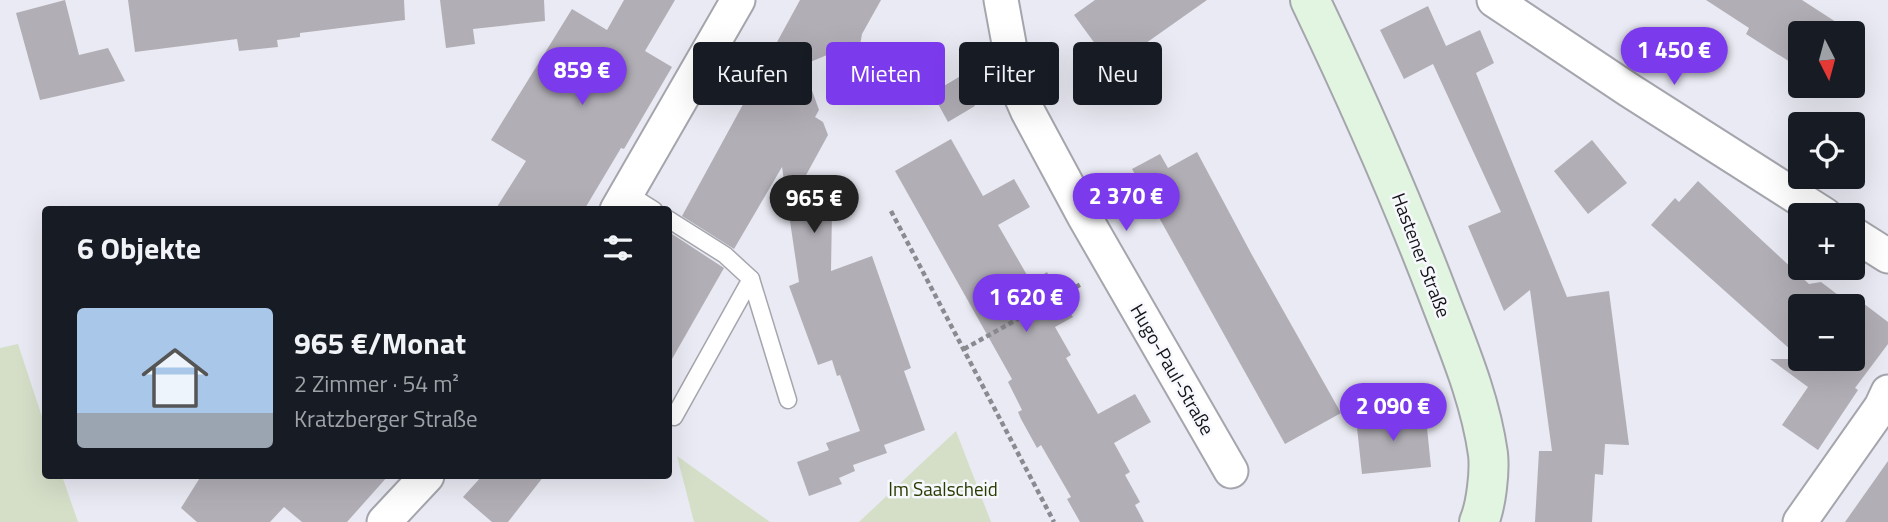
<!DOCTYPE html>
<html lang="de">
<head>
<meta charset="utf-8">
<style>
	body { margin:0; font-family:"Titillium Web",sans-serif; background:#20242c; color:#f1f3f6; height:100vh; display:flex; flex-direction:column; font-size:26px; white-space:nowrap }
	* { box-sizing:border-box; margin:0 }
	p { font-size:23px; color:#9ea1a6 }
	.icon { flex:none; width:38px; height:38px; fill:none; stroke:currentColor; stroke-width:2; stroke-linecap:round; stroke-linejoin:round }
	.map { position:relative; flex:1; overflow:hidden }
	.side { position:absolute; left:42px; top:206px; width:630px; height:273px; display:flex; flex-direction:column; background:#171b24; border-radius:7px; box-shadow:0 7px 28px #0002 }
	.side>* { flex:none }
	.hud { position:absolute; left:693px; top:42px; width:665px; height:63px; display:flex; gap:14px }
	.needle { width:46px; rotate:174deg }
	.tools { position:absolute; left:1788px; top:21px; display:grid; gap:14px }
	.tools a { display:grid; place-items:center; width:77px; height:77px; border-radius:7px; background:#171b24; box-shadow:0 7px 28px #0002; font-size:35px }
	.price { position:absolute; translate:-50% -60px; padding:0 16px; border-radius:24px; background:#7c3aed; color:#fff; font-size:23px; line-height:46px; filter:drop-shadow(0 2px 4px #0008) }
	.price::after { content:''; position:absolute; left:50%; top:42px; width:21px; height:16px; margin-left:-10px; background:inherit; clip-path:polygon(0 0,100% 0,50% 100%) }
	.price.active { background:#222; color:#fff }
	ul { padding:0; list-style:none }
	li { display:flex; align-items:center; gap:21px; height:175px; padding:0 35px }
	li+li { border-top:2px solid #363941 }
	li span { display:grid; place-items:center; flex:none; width:196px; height:140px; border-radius:7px; color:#555 }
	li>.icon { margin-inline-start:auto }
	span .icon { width:84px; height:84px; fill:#fffc; stroke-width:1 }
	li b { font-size:30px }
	h2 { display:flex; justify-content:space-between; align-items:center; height:84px; padding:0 35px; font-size:30px }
	.pill { padding:0 24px; border-radius:7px; background:#171b24; box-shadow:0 7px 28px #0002; font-size:24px; line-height:63px }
	.pill.active { background:#7c3aed; color:#fff }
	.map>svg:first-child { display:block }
	.green { fill:#d5dfc8 }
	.building { fill:#b2aeb6; fill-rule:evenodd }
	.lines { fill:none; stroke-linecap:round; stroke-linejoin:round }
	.lane-casing { stroke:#a5a5ad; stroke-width:19 }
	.street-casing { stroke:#a5a5ad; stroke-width:37 }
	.secondary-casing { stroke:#a5a5ad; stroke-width:42 }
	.path { stroke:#8a8a91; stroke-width:4.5; stroke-dasharray:5 3.5; stroke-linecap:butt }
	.lane { stroke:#fff; stroke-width:16 }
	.street { stroke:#fff; stroke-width:33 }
	.secondary { stroke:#e1f5e1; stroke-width:38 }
	.labels { text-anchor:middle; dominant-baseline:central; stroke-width:5; stroke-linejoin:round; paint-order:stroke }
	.street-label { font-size:19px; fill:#141417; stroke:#f7f8fe }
	.park-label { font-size:19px; fill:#2a3b00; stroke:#f7f8fe }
</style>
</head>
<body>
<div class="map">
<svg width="1888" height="522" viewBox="0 0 1888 522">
	<rect width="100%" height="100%" fill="#e9eaf3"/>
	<g class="green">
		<path d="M18 344 45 426 46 476H62L78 522H0V348Z"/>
		<path d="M956 431 991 522H859Z"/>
		<path d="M677 456 770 522H694Z"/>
	</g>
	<g class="building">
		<path d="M65 0 79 55 108 48 125 81 40 100 16 13Z"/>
		<path d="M128 0H404L405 20 300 33V37L277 40 278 47 239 51 237 39 135 52Z"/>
		<path d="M440 0H544L545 21 473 29 475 44 446 48Z"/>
		<path d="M624 0H675L645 51 672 67 624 149 621 148 584 210H495L526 161 491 140 572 9 607 30Z"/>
		<path d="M800 0H881L862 34 858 57 851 53 838 76 827 55 803 65 819 110 815 117 823 122 828 135 794 197 822 202V210L832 211 831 271 872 256 911 368 904 371 925 430 884 445 887 453 853 465 855 471 839 478 842 484 809 496 797 462 829 450 826 443 860 431 840 375 837 376 832 360 818 365 789 286 799 282 782 167 734 249 682 216Z"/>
		<path d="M1095 0H1207L1112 67 1074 15Z"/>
		<path d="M1706 0H1802L1853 33H1801V69L1746 34 1749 28Z"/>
		<path d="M1428 6 1446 46 1480 30 1494 63 1476 73 1567 297 1609 291 1629 445 1605 444 1603 475 1595 474 1592 522H1535L1539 451H1552L1530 290 1504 311 1468 226 1501 212 1433 64 1404 79 1380 30Z"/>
		<path d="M959 77 975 106 948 122 932 93Z"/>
		<path d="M951 139 983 196 1014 179 1030 207 998 225 1031 282 1047 272 1073 317 1055 327 1071 355 1066 358 1098 414 1135 394 1151 422 1114 443 1130 472 1125 475 1140 502 1135 505 1144 522H1080L1067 499 1071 497 1041 445 1037 448 1021 419 1018 412 1022 410 1008 382 1012 379 895 171Z"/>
		<path d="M1592 140 1627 183 1588 214 1554 171Z"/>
		<path d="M1197 152 1252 255 1341 413 1285 444 1132 169 1160 154 1168 168Z"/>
		<path d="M1698 181 1809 284 1821 282 1850 304 1855 297 1888 322V344L1855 388 1858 390 1818 450 1782 425 1808 387 1770 359H1798L1790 352 1791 350 1651 225 1675 198 1679 202ZM1801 306H1853V359H1801Z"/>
		<path d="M672 234 724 268 668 366V240Z"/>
		<path d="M1423 411 1424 418H1426L1431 467 1362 474 1356 418Z"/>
		<path d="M1888 461V522H1845Z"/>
		<path d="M201 476H388L347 522H302L284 507 270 522H197L181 508Z"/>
		<path d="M482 476H544L508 522H492L463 497Z"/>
	</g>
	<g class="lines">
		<defs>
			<g id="lane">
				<path d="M627 193 654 210"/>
				<path d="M668 219 725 255 751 279 788 400"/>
				<path d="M674 417 751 279"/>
			</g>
			<g id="street">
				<path d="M1001 0 1017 87 1028 112 1084 216 1231 471"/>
				<path d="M1494 0 1629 90 1825 215"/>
				<path d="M617 210 738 0"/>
				<path d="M1853 234 1888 256"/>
				<path d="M384 522 427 476"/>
				<path d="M1800 522 1881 407 1888 392"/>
			</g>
			<path id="secondary" d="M1310 0C1356 96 1399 193 1437 292 1457 345 1480 397 1488 454 1490 472 1486 506 1479 522"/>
		</defs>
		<use href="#lane" class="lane-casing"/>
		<use href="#street" class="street-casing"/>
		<use href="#secondary" class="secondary-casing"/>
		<g class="path">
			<path d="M891 211 1054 522"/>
			<path d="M964 349 1083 283"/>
		</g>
		<use href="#lane" class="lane"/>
		<use href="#street" class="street"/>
		<use href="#secondary" class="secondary"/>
	</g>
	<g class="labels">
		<g class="street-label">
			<text transform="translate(1422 255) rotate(69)">Hastener Straße</text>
			<text transform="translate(1173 369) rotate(60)">Hugo-Paul-Straße</text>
		</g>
		<g class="park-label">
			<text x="943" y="488">Im Saalscheid</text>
		</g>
	</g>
</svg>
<div class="tools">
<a><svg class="needle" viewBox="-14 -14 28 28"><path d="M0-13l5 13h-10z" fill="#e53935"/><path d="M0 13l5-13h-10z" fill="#9ea1a6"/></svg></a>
<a><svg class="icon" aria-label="locate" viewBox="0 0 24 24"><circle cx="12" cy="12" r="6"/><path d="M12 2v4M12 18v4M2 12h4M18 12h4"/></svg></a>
<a>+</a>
<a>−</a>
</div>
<b class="price" style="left:1674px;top:87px">1 450 €</b>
<b class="price" style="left:582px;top:107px">859 €</b>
<b class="price" style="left:1126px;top:233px">2 370 €</b>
<b class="price active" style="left:814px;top:235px">965 €</b>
<b class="price" style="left:1026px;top:334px">1 620 €</b>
<b class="price" style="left:1393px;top:443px">2 090 €</b>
<div class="hud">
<a class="pill">Kaufen</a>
<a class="pill active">Mieten</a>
<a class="pill">Filter</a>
<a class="pill">Neu</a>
</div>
<section class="side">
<h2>6 Objekte<svg class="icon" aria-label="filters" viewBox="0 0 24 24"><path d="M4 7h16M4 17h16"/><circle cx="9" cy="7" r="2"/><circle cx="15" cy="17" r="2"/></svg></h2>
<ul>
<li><span style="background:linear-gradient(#a9c7e8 75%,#9aa5b1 0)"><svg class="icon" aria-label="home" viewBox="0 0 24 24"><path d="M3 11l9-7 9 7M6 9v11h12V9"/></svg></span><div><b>965 €/Monat</b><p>2 Zimmer · 54 m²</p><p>Kratzberger Straße</p></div></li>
</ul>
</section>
</div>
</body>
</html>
